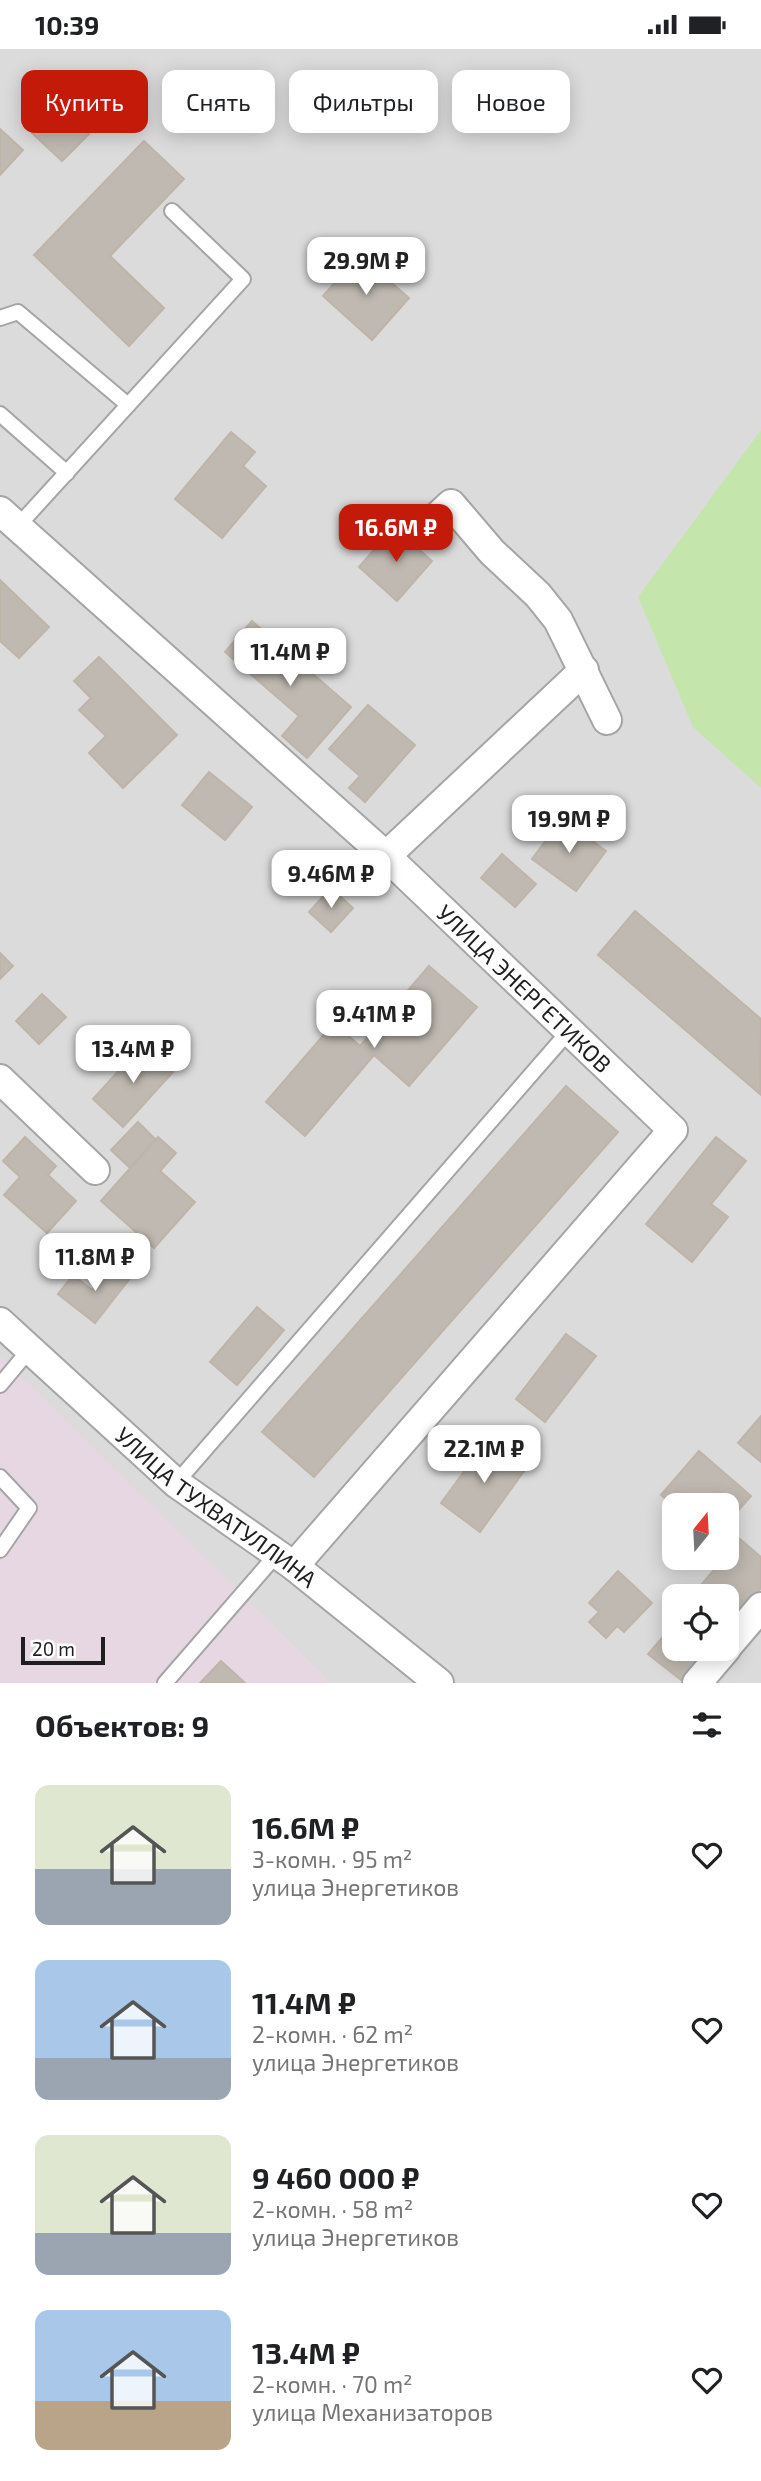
<!DOCTYPE html>
<html lang="ru">
<head>
<meta charset="utf-8">
<style>
	body { margin:0; font-family:"Exo 2",sans-serif; background:#f2f2f2; color:#202124; height:100vh; display:flex; flex-direction:column; font-size:26px; white-space:nowrap }
	* { box-sizing:border-box; margin:0 }
	p { font-size:23px; color:#757577 }
	.icon { flex:none; width:38px; height:38px; fill:none; stroke:currentColor; stroke-width:2; stroke-linecap:round; stroke-linejoin:round }
	.map { position:relative; height:1634px; overflow:hidden }
	.side { display:flex; flex-direction:column; background:#fff; flex:1 }
	.side>* { flex:none }
	.banner { position:absolute; left:21px; top:21px; width:719px; height:63px; display:flex; gap:14px }
	.needle { width:46px; rotate:18deg }
	.buttons { position:absolute; left:662px; top:1444px; display:grid; gap:14px }
	.buttons a { display:grid; place-items:center; width:77px; height:77px; border-radius:14px; background:#fff; box-shadow:0 4px 18px #0003; font-size:35px }
	.scale { position:absolute; left:21px; bottom:18px; width:84px; box-sizing:border-box; padding-left:7px; border:4px solid #1e1e1e; border-top:0; font-size:19px; line-height:24px; white-space:nowrap; color:#1e1e1e; -webkit-text-stroke:5px #fff; paint-order:stroke }
	.price { position:absolute; translate:-50% -60px; padding:0 16px; border-radius:14px; background:#fff; color:#222; font-size:23px; line-height:46px; filter:drop-shadow(0 2px 4px #0008) }
	.price::after { content:''; position:absolute; left:50%; top:42px; width:21px; height:16px; margin-left:-10px; background:inherit; clip-path:polygon(0 0,100% 0,50% 100%) }
	.price.active { background:#c31a0a; color:#fff }
	ul { padding:0; list-style:none }
	li { display:flex; align-items:center; gap:21px; height:175px; padding:0 35px }
	li span { display:grid; place-items:center; flex:none; width:196px; height:140px; border-radius:14px; color:#555 }
	li>.icon { margin-inline-start:auto }
	span .icon { width:84px; height:84px; fill:#fffc; stroke-width:1 }
	li b { font-size:30px }
	h2 { display:flex; justify-content:space-between; align-items:center; height:84px; padding:0 35px; font-size:30px }
	.pill { padding:0 24px; border-radius:14px; background:#fff; box-shadow:0 4px 18px #0003; font-size:24px; line-height:63px }
	.pill.active { background:#c31a0a; color:#fff }
	.status { display:flex; justify-content:space-between; align-items:center; height:49px; padding:0 35px; background:#fff; direction:ltr }
	.status svg { height:19px; fill:currentColor }
	.map>svg:first-child { display:block }
	.residential { fill:#dcdbdb; fill-rule:evenodd }
	.industrial { fill:#e7d7e3 }
	.grass { fill:#c4e6ad }
	.building { fill:#bfb9b1; stroke:#c0b4a8; stroke-width:2 }
	.lines { fill:none; stroke-linecap:round; stroke-linejoin:round }
	.lane-casing { stroke:#a5a5a5; stroke-width:18 }
	.street-casing { stroke:#a5a5a5; stroke-width:32 }
	.lane { stroke:#fff; stroke-width:14 }
	.street { stroke:#fff; stroke-width:28 }
	.labels { text-anchor:middle; dominant-baseline:central; stroke-width:6; stroke-linejoin:round; paint-order:stroke }
	.street-label { font-size:23px; fill:#1e1e1e; stroke:#fff }
</style>
</head>
<body>
<div class="status"><b>10:39</b><svg viewBox="0 0 49 12"><path d="M0 12V9h3v3zM5 12V6h3v6zM10 12V3h3v9zM15 12V0h3v12zM26 1h20v11H26zM47 4h2v5h-2z"/></svg></div>
<div class="map">
<svg width="761" height="1634" viewBox="0 0 761 1634">
	<rect width="100%" height="100%" fill="#efece5"/>
	<path class="residential" d="M0 0H761V1634H0ZM674 1456H726V1508H674ZM674 1547H726V1600H674Z"/>
	<path class="industrial" d="M0 1306 331 1634H0Z"/>
	<path class="grass" d="M761 381V739L693 678 638 548Z"/>
	<g class="building">
		<path d="M59 56 89 85 62 112 32 84Z"/>
		<path d="M0 80 23 101 0 126Z"/>
		<path d="M144 92 184 130 110 207 164 259 129 297 34 206Z"/>
		<path d="M360 206 409 249 372 291 323 247Z"/>
		<path d="M231 383 255 403 243 417 266 437 222 489 175 450Z"/>
		<path d="M394 478 432 512 397 552 359 518Z"/>
		<path d="M0 531 49 578 19 609 0 592Z"/>
		<path d="M252 572 351 658 307 709 282 687 299 667 225 603Z"/>
		<path d="M99 608 177 686 123 739 89 704 106 687 79 661 91 649 74 632Z"/>
		<path d="M368 656 415 696 365 753 349 739 360 727 329 700Z"/>
		<path d="M209 723 252 758 225 791 182 756Z"/>
		<path d="M562 770 606 802 576 842 532 810Z"/>
		<path d="M502 805 536 835 515 858 481 829Z"/>
		<path d="M331 839 353 859 331 883 309 863Z"/>
		<path d="M635 862 761 970 760 1045 598 906Z"/>
		<path d="M0 904 13 917 0 930Z"/>
		<path d="M429 917 477 958 409 1037 374 1006 305 1087 266 1053 334 974 360 997Z"/>
		<path d="M42 945 66 968 39 995 16 972Z"/>
		<path d="M143 995 173 1023 123 1078 93 1050Z"/>
		<path d="M566 1037 618 1083 314 1428 262 1383Z"/>
		<path d="M138 1073 157 1092 130 1119 111 1101Z"/>
		<path d="M25 1088 56 1117 48 1126 76 1152 47 1184 4 1146 20 1128 3 1112Z"/>
		<path d="M158 1088 176 1104 160 1122 195 1153 154 1199 101 1152Z"/>
		<path d="M716 1088 746 1112 711 1155 728 1168 692 1213 646 1175Z"/>
		<path d="M114 1214 131 1228 95 1274 58 1245 73 1226 92 1241Z"/>
		<path d="M257 1258 284 1281 237 1336 210 1313Z"/>
		<path d="M566 1285 596 1307 545 1373 516 1350Z"/>
		<path d="M761 1367V1413L738 1394Z"/>
		<path d="M488 1390 527 1418 480 1483 441 1454Z"/>
		<path d="M699 1402 751 1447 726 1475V1456L674 1457 661 1446Z"/>
		<path d="M740 1490 761 1508V1539L738 1566 726 1555V1547H716L702 1535Z"/>
		<path d="M618 1522 652 1554 624 1583 617 1577 606 1589 589 1573 599 1563 589 1554Z"/>
		<path d="M674 1575V1600H714L685 1634 648 1605Z"/>
		<path d="M221 1612 245 1634H200Z"/>
	</g>
	<g class="lines">
		<defs>
			<g id="lane">
				<path d="M0 269 18 263 128 356"/>
				<path d="M0 365 67 424"/>
				<path d="M17 478 243 230 172 162"/>
				<path d="M0 1336 30 1300"/>
				<path d="M0 1428 29 1459 0 1501"/>
				<path d="M176 1434 569 982"/>
				<path d="M165 1634 277 1505"/>
			</g>
			<g id="street">
				<path id="s1" d="M0 462 386 807 673 1081 294 1517"/>
				<path d="M421 483 451 455 492 503 538 546 558 571 607 671"/>
				<path d="M386 807 584 621"/>
				<path d="M0 1030 95 1121"/>
				<path id="s2" d="M0 1273 176 1434 294 1517 439 1634"/>
				<path d="M726 1599 761 1558"/>
				<path d="M697 1634 726 1600"/>
			</g>
		</defs>
		<use href="#lane" class="lane-casing"/>
		<use href="#street" class="street-casing"/>
		<use href="#lane" class="lane"/>
		<use href="#street" class="street"/>
	</g>
	<g class="labels">
		<g class="street-label">
			<text stroke="none"><textPath href="#s1" startOffset="709">УЛИЦА ЭНЕРГЕТИКОВ</textPath></text>
			<text stroke="none"><textPath href="#s2" startOffset="285">УЛИЦА ТУХВАТУЛЛИНА</textPath></text>
		</g>
	</g>
</svg>
<div class="buttons">
<a><svg class="needle" viewBox="-14 -14 28 28"><path d="M0-13l5 13h-10z" fill="#e53935"/><path d="M0 13l5-13h-10z" fill="#757577"/></svg></a>
<a><svg class="icon" aria-label="locate" viewBox="0 0 24 24"><circle cx="12" cy="12" r="6"/><path d="M12 2v4M12 18v4M2 12h4M18 12h4"/></svg></a>
</div>
<div class="scale">20 m</div>
<b class="price" style="left:366px;top:248px">29.9M ₽</b>
<b class="price active" style="left:396px;top:515px">16.6M ₽</b>
<b class="price" style="left:290px;top:639px">11.4M ₽</b>
<b class="price" style="left:569px;top:806px">19.9M ₽</b>
<b class="price" style="left:331px;top:861px">9.46M ₽</b>
<b class="price" style="left:374px;top:1001px">9.41M ₽</b>
<b class="price" style="left:133px;top:1036px">13.4M ₽</b>
<b class="price" style="left:95px;top:1244px">11.8M ₽</b>
<b class="price" style="left:484px;top:1436px">22.1M ₽</b>
<div class="banner">
<a class="pill active">Купить</a>
<a class="pill">Снять</a>
<a class="pill">Фильтры</a>
<a class="pill">Новое</a>
</div>
</div>
<section class="side">
<h2>Объектов: 9<svg class="icon" aria-label="filters" viewBox="0 0 24 24"><path d="M4 7h16M4 17h16"/><circle cx="9" cy="7" r="2"/><circle cx="15" cy="17" r="2"/></svg></h2>
<ul>
<li><span style="background:linear-gradient(#dfe7d0 60%,#9aa5b1 0)"><svg class="icon" aria-label="home" viewBox="0 0 24 24"><path d="M3 11l9-7 9 7M6 9v11h12V9"/></svg></span><div><b>16.6M ₽</b><p>3-комн. · 95 m²</p><p>улица Энергетиков</p></div><svg class="icon" aria-label="heart" viewBox="0 0 24 24"><path d="M12 20l-8-8c-3-5 5-10 8-4 3-6 11-1 8 4z"/></svg></li>
<li><span style="background:linear-gradient(#a9c7e8 70%,#9aa5b1 0)"><svg class="icon" aria-label="home" viewBox="0 0 24 24"><path d="M3 11l9-7 9 7M6 9v11h12V9"/></svg></span><div><b>11.4M ₽</b><p>2-комн. · 62 m²</p><p>улица Энергетиков</p></div><svg class="icon" aria-label="heart" viewBox="0 0 24 24"><path d="M12 20l-8-8c-3-5 5-10 8-4 3-6 11-1 8 4z"/></svg></li>
<li><span style="background:linear-gradient(#dfe7d0 70%,#9aa5b1 0)"><svg class="icon" aria-label="home" viewBox="0 0 24 24"><path d="M3 11l9-7 9 7M6 9v11h12V9"/></svg></span><div><b>9 460 000 ₽</b><p>2-комн. · 58 m²</p><p>улица Энергетиков</p></div><svg class="icon" aria-label="heart" viewBox="0 0 24 24"><path d="M12 20l-8-8c-3-5 5-10 8-4 3-6 11-1 8 4z"/></svg></li>
<li><span style="background:linear-gradient(#a9c7e8 65%,#b9a48a 0)"><svg class="icon" aria-label="home" viewBox="0 0 24 24"><path d="M3 11l9-7 9 7M6 9v11h12V9"/></svg></span><div><b>13.4M ₽</b><p>2-комн. · 70 m²</p><p>улица Механизаторов</p></div><svg class="icon" aria-label="heart" viewBox="0 0 24 24"><path d="M12 20l-8-8c-3-5 5-10 8-4 3-6 11-1 8 4z"/></svg></li>
</ul>
</section>
</body>
</html>
